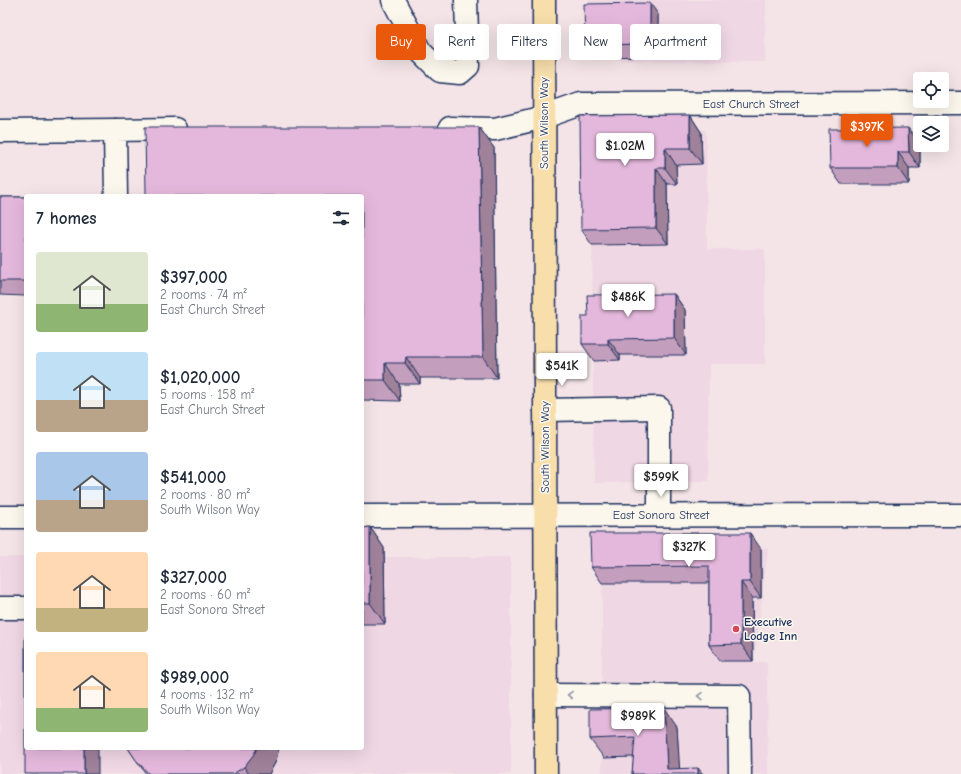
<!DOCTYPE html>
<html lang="en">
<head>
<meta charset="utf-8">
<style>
	body { margin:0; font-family:"Comic Neue",sans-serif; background:#f6f6f7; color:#1f2937; height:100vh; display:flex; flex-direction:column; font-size:15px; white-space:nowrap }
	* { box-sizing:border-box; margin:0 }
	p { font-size:13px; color:#747a83 }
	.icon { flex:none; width:22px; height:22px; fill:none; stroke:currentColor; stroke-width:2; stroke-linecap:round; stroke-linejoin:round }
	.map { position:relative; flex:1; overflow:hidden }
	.panel { position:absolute; left:24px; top:194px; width:340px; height:556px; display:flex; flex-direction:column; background:#fff; border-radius:4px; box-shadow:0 4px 16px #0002 }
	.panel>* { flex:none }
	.guide { position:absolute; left:376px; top:24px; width:380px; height:36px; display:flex; gap:8px }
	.fabs { position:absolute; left:913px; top:72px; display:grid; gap:8px }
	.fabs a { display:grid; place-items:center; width:36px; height:36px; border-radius:4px; background:#fff; box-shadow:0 4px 16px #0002; font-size:20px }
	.price { position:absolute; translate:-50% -34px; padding:0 9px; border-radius:4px; background:#fff; color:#222; font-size:13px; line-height:26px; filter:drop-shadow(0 1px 2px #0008) }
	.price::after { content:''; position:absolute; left:50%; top:24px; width:12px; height:9px; margin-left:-6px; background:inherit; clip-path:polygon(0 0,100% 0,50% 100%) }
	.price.active { background:#ea580c; color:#fff }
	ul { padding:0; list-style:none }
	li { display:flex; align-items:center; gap:12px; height:100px; padding:0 12px }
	li span { display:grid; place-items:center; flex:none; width:112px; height:80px; border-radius:4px; color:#555 }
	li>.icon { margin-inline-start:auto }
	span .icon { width:48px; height:48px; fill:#fffc; stroke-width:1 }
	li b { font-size:17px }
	h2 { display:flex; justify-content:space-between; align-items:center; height:48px; padding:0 12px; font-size:17px }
	.chip { padding:0 14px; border-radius:4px; background:#fff; box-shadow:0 4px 16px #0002; font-size:14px; line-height:36px }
	.chip.active { background:#ea580c; color:#fff }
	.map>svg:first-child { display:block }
	.built { fill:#efd7e4 }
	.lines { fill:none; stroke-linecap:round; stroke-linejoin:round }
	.minor-casing { stroke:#1b2f5e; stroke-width:25 }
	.major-casing { stroke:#1b2f5e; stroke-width:25 }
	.minor { stroke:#fbf7ec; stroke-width:22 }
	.major { stroke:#f8deab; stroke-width:22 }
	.wall { fill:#c49ebd; stroke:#1b2f5e }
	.shaded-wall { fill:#a0819a; stroke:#1b2f5e }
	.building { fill:#e4b8dc; stroke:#1b2f5e }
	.oneway { stroke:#8b93a5 }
	.poi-dot { fill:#d1495b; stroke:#fbf7ec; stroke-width:1.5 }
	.labels { text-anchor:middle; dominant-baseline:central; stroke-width:3; stroke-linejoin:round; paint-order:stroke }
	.street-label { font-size:12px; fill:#1b2f5e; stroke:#fbf7ec }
	.poi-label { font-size:12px; font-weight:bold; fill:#1b2f5e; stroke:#fbf7ec; text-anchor:start }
</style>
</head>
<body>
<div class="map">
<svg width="961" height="774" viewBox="0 0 961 774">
	<rect width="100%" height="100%" fill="#f4e4e7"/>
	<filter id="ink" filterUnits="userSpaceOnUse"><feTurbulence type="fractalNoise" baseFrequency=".025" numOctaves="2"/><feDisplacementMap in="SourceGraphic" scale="8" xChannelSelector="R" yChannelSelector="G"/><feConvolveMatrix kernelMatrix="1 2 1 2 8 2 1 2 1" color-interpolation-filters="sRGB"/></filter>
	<g filter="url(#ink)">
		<g class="built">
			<path d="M589 0H766L765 62 590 60Z"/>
			<path d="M591 130H706L707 249H765V364H709L708 481 594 483Z"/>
			<path d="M768 548 754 662H767L768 774H602V549Z"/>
			<path d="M0 557H26V748H362V557H511V774H0Z"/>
		</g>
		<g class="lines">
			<defs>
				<g id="minor">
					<path d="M393 0 420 51 440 71 460 73 468 66 466 0"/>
					<path d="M450 128 495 129 544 117 581 104 961 103"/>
					<path d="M0 131 115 130"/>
					<path d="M116 196 115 130 175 129"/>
					<path d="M545 410 659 408V515"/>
					<path d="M362 516 961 515"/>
					<path d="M0 517H26"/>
					<path d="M0 608H26"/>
					<path d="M546 695 739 696 740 774"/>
				</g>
				<path id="major" d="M544 0 546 774"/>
			</defs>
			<use href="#minor" class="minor-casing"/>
			<use href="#major" class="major-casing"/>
			<use href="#minor" class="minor"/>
			<use href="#major" class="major"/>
		</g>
		<g class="wall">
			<path d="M658 14V56L593 57 585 45Z"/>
			<path d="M690 115 701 132 702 164 676 165 677 184H667L668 244 592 245 581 229Z"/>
			<path d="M479 127 494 148 497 378H420V384H399L400 401 362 400V196Z"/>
			<path d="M920 144V168H909V184H841L830 168Z"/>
			<path d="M0 197H26V296L0 295Z"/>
			<path d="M674 294 685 310 686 355H620V360L594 361 582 344 588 316Z"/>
			<path d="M370 527 384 548 385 624H362V528Z"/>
			<path d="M761 549V598H752L753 661H720L709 645V583H602L591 567Z"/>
			<path d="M677 727 679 769 632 774 634 757 604 758 590 739Z"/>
			<path d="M128 748 276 761 269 774H146Z"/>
		</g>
		<g class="shaded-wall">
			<path d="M650 3 658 14V56L650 44Z"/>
			<path d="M690 115 701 132 702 164 690 148Z"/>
			<path d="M479 127 494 148 497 378 483 357Z"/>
			<path d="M908 128 920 144V168L909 152Z"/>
			<path d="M665 148 676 165 677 184 665 168Z"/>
			<path d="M898 152 909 168V184L898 168Z"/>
			<path d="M656 168 667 184 668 244 656 228Z"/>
			<path d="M674 294 685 310 686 355 674 338Z"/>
			<path d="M608 339 620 355V360L608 344Z"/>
			<path d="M406 357 420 378V384L405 363Z"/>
			<path d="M385 363 399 384 400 401 385 380Z"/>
			<path d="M370 527 384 548 385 624 370 603Z"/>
			<path d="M750 533 761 549V598L750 582Z"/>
			<path d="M741 582 752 598 753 661 741 644Z"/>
			<path d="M664 708 677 727 680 774 667 769Z"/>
			<rect x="84" y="748" width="14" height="26"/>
			<path d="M257 748H279L276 761 269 774H249L244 767Z"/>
			<path d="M698 768 703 774H698Z"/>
		</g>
		<g class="building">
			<path d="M650 3V44L585 45 584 4Z"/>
			<path d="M690 115V148H665V168H656V228L581 229 580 116Z"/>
			<path d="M145 127H479L483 357H406L405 363H385V380H362V196H146Z"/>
			<path d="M908 128 909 152H898V168H830L829 129Z"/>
			<rect x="0" y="197" width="26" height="84"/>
			<path d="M674 294V338L608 339V344H582V316H588L587 295Z"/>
			<path d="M370 527V603H362V528Z"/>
			<path d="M590 533H750V582H741V644L709 645V566L591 567Z"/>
			<path d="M25 636H26V748H84V774H25Z"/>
			<path d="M664 708 667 769 698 768V774H632L635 737 590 739V709Z"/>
			<path d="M128 748H257L254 754 244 767 233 774H149L136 760Z"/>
		</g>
		<defs><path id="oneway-chevron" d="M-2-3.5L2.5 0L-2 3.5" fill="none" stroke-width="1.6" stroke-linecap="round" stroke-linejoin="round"/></defs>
		<g class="oneway">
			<use href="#oneway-chevron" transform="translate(570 695) rotate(-179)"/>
			<use href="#oneway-chevron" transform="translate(700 696) rotate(-179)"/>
		</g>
	</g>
	<circle class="poi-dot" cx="736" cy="629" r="4"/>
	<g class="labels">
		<g class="street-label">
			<text x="751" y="104">East Church Street</text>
			<text transform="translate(544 123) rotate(-90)">South Wilson Way</text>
			<text transform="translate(545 447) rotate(-90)">South Wilson Way</text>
			<text x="661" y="515">East Sonora Street</text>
		</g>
		<g class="poi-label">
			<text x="744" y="622">Executive<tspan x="744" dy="14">Lodge Inn</tspan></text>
		</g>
	</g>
</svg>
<div class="fabs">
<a><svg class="icon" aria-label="locate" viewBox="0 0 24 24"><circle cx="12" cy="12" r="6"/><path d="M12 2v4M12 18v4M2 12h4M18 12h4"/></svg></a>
<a><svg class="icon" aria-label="layers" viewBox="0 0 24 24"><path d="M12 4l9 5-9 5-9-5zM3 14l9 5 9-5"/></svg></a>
</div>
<b class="price active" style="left:867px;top:148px">$397K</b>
<b class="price" style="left:625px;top:167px">$1.02M</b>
<b class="price" style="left:628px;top:318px">$486K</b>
<b class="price" style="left:562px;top:387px">$541K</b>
<b class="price" style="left:661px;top:498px">$599K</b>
<b class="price" style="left:689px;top:568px">$327K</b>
<b class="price" style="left:638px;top:737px">$989K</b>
<div class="guide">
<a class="chip active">Buy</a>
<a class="chip">Rent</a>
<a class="chip">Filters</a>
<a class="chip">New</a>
<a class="chip">Apartment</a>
</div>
<section class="panel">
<h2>7 homes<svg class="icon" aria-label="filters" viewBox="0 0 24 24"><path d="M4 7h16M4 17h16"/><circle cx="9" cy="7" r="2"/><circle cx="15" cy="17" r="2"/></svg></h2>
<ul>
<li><span style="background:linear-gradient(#dfe7d0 65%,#8fb573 0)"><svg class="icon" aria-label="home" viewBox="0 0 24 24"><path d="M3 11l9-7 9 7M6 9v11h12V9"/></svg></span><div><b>$397,000</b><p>2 rooms · 74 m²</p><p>East Church Street</p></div></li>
<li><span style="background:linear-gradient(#bfe0f5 60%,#b9a48a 0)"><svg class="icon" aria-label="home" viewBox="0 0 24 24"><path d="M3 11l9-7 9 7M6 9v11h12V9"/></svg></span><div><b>$1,020,000</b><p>5 rooms · 158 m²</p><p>East Church Street</p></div></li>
<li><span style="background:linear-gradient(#a9c7e8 60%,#b9a48a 0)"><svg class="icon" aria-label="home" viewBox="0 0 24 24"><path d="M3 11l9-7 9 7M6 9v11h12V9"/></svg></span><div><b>$541,000</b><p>2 rooms · 80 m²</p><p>South Wilson Way</p></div></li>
<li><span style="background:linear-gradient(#ffd9b3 70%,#c2b280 0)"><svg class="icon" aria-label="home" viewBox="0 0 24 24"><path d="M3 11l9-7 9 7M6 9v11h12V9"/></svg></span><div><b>$327,000</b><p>2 rooms · 60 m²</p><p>East Sonora Street</p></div></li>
<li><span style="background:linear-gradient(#ffd9b3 70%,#8fb573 0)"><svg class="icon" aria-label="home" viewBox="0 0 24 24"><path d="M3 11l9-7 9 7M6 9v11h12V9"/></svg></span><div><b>$989,000</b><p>4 rooms · 132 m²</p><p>South Wilson Way</p></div></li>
</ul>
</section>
</div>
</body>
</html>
